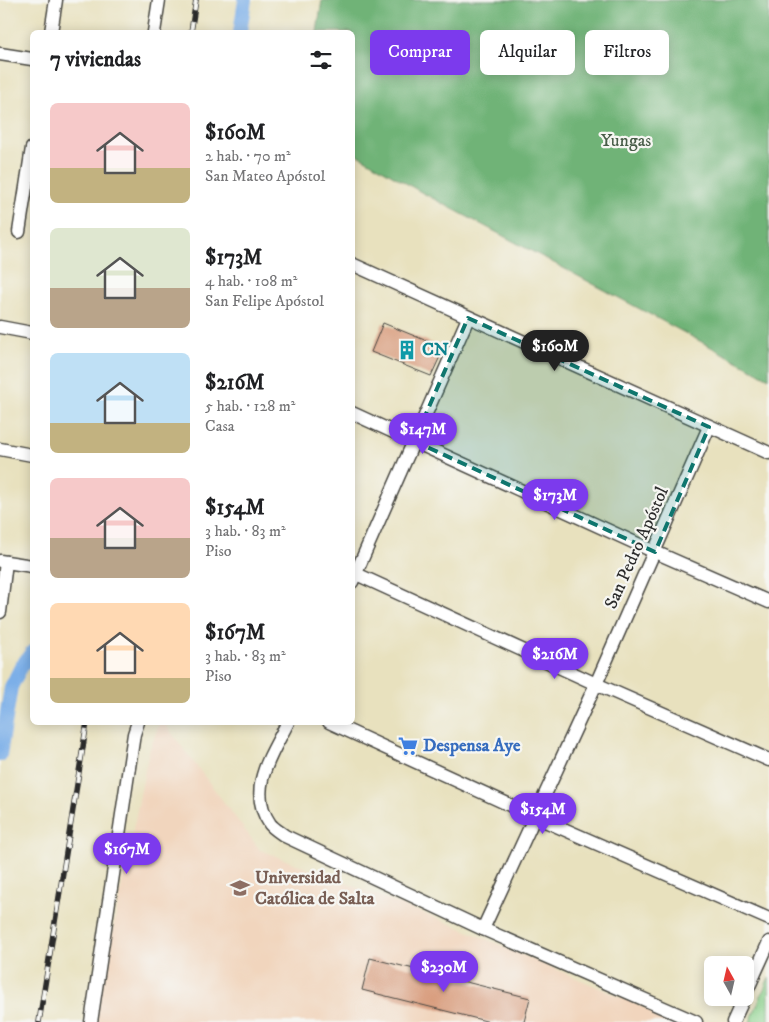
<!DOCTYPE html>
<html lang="es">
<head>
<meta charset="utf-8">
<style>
	body { margin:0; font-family:"IM FELL DW Pica",serif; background:#f2f2f2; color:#202124; height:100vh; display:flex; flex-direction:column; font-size:19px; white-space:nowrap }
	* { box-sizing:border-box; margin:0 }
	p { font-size:16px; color:#757577 }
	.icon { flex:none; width:28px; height:28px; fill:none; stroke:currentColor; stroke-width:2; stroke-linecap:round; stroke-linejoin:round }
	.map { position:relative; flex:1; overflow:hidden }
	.sheet { position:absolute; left:30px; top:30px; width:325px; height:695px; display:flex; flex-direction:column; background:#fff; border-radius:8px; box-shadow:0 2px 12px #0003 }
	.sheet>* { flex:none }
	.hud { position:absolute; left:370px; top:30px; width:324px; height:45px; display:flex; gap:10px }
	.needle { width:32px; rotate:352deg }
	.tools { position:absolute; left:704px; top:956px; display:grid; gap:10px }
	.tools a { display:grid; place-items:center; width:50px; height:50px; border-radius:8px; background:#fff; box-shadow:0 2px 12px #0003; font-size:25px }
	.price { position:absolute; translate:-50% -42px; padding:0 11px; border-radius:18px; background:#7c3aed; color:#fff; font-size:16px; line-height:32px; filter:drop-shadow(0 1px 2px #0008) }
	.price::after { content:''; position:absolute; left:50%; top:30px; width:15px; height:11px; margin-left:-8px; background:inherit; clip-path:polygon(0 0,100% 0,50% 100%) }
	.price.active { background:#222; color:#fff }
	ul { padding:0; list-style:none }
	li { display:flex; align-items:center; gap:15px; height:125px; padding:0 20px }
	li span { display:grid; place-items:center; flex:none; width:140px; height:100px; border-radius:8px; color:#555 }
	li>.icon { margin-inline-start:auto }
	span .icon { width:60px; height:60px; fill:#fffc; stroke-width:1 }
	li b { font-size:21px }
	h2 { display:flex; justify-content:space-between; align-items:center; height:60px; padding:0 20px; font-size:21px }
	.chip { padding:0 18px; border-radius:8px; background:#fff; box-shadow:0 2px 12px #0003; font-size:18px; line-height:45px }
	.chip.active { background:#7c3aed; color:#fff }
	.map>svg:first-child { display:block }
	.built { fill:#f1d5bd }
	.green { fill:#8ad18b; stroke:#5a7e5b }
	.forest { fill:#6fb377; stroke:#4d6f51 }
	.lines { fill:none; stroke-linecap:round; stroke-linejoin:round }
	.canal { stroke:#7bafe8; stroke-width:14 }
	.building { fill:#d89b7c }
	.street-casing { stroke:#474641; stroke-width:15 }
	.street { stroke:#fff; stroke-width:12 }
	.rail-casing { stroke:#2b2b2b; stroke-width:5.5 }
	.rail { stroke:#f6f6f2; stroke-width:4; stroke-dasharray:11; stroke-linecap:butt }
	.marked { fill:#0f766e; fill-opacity:0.2; stroke:#0f766e; stroke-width:4; stroke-dasharray:10 6; stroke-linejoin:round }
	.labels { text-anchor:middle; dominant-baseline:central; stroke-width:4.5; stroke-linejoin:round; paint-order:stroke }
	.park-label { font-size:18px; fill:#485d48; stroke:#f6f6f2 }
	.culture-label { font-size:18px; font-weight:bold; fill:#0d838f; stroke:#f6f6f2; text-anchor:start }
	.street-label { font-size:18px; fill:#2b2b2b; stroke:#f6f6f2 }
	.shop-label { font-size:18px; font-weight:bold; fill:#366cbe; stroke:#f6f6f2; text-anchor:start }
	.education-label { font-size:18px; font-weight:bold; fill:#785e54; stroke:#f6f6f2; text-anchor:start }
</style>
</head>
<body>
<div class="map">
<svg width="769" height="1022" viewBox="0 0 769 1022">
	<rect width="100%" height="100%" fill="#f6f6f2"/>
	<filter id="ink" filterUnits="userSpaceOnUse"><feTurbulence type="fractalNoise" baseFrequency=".02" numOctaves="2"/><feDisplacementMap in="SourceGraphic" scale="10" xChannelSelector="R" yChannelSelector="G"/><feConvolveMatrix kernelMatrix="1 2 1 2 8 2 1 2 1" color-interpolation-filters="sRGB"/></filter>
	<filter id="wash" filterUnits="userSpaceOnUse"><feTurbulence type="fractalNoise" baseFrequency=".0096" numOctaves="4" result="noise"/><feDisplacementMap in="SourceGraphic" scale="20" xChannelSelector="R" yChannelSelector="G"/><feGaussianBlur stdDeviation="1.12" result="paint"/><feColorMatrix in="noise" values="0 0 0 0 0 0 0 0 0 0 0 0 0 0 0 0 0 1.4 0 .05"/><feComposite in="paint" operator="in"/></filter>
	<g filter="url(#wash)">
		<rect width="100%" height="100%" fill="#e8e1be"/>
		<path class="built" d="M160 722 164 723 260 850 456 926 678 1022H94L149 751Z"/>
		<path class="green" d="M769 977V1022H750Z"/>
		<path class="forest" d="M322 0H769V378L421 192 353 152 352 32H317Z"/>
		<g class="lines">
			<g class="canal">
				<path d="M240 32 245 0"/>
				<path d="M0 755 11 687 21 667 32 652"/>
			</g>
		</g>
		<g id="blocks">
			<g class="building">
				<path d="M383 323 444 348 431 376 371 352Z"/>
				<path d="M370 958 530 998 524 1022H490L362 990Z"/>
			</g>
		</g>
	</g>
	<g filter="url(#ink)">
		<use href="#blocks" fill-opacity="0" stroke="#474641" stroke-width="1"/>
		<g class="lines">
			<defs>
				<g id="street">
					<path d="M51 32 56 0"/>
					<path d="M154 32 159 0"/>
					<path d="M0 54 32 59"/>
					<path d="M19 232 32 148"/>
					<path d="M352 264 769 453"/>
					<path d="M0 327 32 333"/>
					<path d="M352 413 655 552 769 602"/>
					<path d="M0 449 32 455"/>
					<path d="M0 561 32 566"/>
					<path d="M352 572 596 684 769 760"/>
					<path d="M352 582 468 318"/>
					<path d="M0 612 6 562"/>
					<path d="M288 722C272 754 246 789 270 824 274 829 280 832 285 836L483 929 696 1022"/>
					<path d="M329 722 536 817 769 919"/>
					<path d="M483 929 596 684 709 427"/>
					<path d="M745 995 769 942"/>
					<path d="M91 1022 134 734 138 722"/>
					<path d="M733 1022 744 998"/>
				</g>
			</defs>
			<use href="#street" class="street-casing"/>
			<use href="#street" class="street"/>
			<defs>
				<g id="rail">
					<path d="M191 32 196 0"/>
					<path d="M39 1022 87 722"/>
				</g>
			</defs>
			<use href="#rail" class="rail-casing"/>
			<use href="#rail" class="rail"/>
		</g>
	</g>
	<path class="marked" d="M468 318 709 427 655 552 414 441Z"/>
	<defs>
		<symbol id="building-bare" viewBox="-9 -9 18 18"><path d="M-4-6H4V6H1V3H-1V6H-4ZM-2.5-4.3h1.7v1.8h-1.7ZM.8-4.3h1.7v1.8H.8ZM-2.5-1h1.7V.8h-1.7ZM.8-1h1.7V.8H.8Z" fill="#0f9aa8" stroke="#f6f6f2" stroke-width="2.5" paint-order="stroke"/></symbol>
		<symbol id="supermarket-bare" viewBox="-9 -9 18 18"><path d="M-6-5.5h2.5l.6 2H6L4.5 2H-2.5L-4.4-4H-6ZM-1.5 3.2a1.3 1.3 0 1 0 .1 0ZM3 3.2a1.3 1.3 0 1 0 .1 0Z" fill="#3f7fe0" stroke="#f6f6f2" stroke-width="2.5" paint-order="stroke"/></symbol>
		<symbol id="university-bare" viewBox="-9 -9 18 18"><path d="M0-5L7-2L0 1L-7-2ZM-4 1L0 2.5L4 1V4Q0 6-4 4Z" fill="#8d6e63" stroke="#f6f6f2" stroke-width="2.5" paint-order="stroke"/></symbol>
	</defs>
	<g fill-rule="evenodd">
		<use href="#building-bare" x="393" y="336" width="28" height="28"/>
		<use href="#supermarket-bare" x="394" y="732" width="28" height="28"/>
		<use href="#university-bare" x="226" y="874" width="28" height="28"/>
	</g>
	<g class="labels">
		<g class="park-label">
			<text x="626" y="141">Yungas</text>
		</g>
		<g class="culture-label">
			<text x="422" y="350">CN</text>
		</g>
		<g class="street-label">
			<text transform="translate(637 548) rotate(-66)">San Pedro Apóstol</text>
		</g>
		<g class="shop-label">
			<text x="423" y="746">Despensa Aye</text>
		</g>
		<g class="education-label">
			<text x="255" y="878">Universidad<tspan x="255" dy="21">Católica de Salta</tspan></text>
		</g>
	</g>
</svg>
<div class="tools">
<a><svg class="needle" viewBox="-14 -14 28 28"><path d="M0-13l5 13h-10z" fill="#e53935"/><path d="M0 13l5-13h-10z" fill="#757577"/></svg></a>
</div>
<b class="price active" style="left:555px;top:372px">$160M</b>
<b class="price" style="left:423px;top:455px">$147M</b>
<b class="price" style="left:555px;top:521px">$173M</b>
<b class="price" style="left:555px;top:680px">$216M</b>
<b class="price" style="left:543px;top:835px">$154M</b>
<b class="price" style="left:127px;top:875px">$167M</b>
<b class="price" style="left:444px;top:993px">$230M</b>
<div class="hud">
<a class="chip active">Comprar</a>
<a class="chip">Alquilar</a>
<a class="chip">Filtros</a>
</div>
<section class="sheet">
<h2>7 viviendas<svg class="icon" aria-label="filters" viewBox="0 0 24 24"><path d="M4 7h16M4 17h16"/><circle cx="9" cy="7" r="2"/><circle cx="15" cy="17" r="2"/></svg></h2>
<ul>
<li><span style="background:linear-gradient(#f6c9c9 65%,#c2b280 0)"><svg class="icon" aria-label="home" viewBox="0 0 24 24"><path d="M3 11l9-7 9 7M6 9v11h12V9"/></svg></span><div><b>$160M</b><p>2 hab. · 70 m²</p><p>San Mateo Apóstol</p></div></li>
<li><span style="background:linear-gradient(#dfe7d0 60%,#b9a48a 0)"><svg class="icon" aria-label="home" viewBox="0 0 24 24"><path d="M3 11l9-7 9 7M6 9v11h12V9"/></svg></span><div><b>$173M</b><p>4 hab. · 108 m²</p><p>San Felipe Apóstol</p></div></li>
<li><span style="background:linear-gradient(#bfe0f5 70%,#c2b280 0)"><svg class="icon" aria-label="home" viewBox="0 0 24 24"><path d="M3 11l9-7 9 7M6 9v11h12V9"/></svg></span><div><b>$216M</b><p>5 hab. · 128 m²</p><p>Casa</p></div></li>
<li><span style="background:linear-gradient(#f6c9c9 60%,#b9a48a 0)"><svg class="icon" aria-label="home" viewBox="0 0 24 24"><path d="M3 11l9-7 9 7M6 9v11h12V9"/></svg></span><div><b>$154M</b><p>3 hab. · 83 m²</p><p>Piso</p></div></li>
<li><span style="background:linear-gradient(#ffd9b3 75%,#c2b280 0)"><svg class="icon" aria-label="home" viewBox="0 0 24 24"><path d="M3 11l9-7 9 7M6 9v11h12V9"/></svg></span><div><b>$167M</b><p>3 hab. · 83 m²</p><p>Piso</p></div></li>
</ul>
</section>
</div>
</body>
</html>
